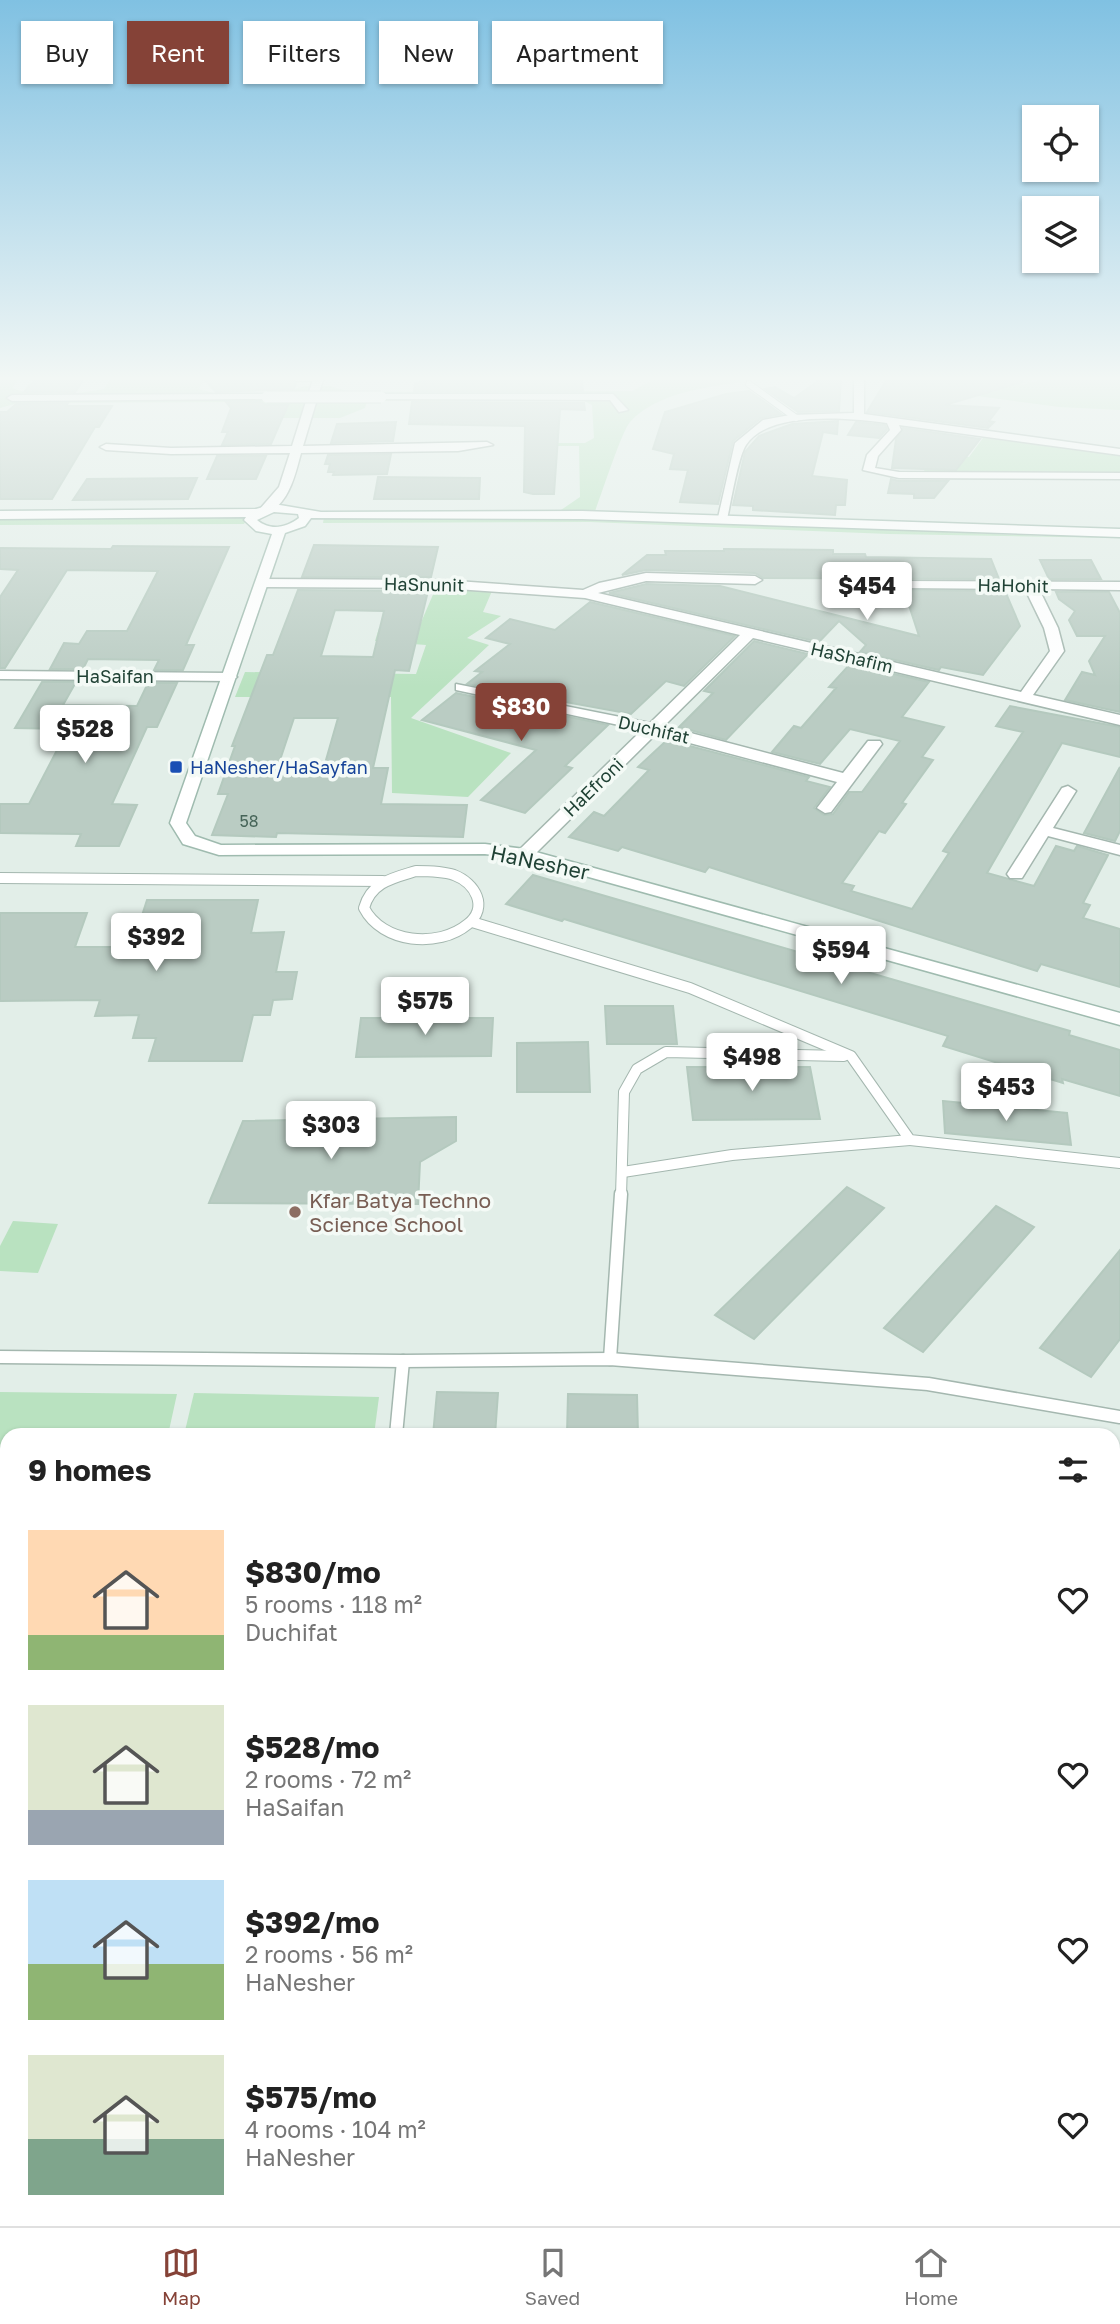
<!DOCTYPE html>
<html lang="en">
<head>
<meta charset="utf-8">
<style>
	body { margin:0; font-family:"Golos Text",sans-serif; background:#f6f6f6; color:#222; height:100vh; display:flex; flex-direction:column; font-size:26px; white-space:nowrap }
	* { box-sizing:border-box; margin:0 }
	p { font-size:23px; color:#767676 }
	.icon { flex:none; width:38px; height:38px; fill:none; stroke:currentColor; stroke-width:2; stroke-linecap:round; stroke-linejoin:round }
	.map { position:relative; flex:1; overflow:hidden }
	.details { position:absolute; left:0px; top:1428px; width:1120px; height:798px; display:flex; flex-direction:column; background:#fff; border-radius:21px 21px 0 0; box-shadow:0 2px 5px #0004 }
	.details>* { flex:none }
	.hud { position:absolute; left:21px; top:21px; width:700px; height:63px; display:flex; gap:14px }
	.controls { position:absolute; left:1022px; top:105px; display:grid; gap:14px }
	.controls a { display:grid; place-items:center; width:77px; height:77px; border-radius:0px; background:#fff; box-shadow:0 2px 5px #0004; font-size:35px }
	.price { position:absolute; translate:-50% -60px; padding:0 16px; border-radius:7px; background:#fff; color:#222; font-size:23px; line-height:46px; filter:drop-shadow(0 2px 4px #0008) }
	.price::after { content:''; position:absolute; left:50%; top:42px; width:21px; height:16px; margin-left:-10px; background:inherit; clip-path:polygon(0 0,100% 0,50% 100%) }
	.price.active { background:#854237; color:#fff }
	ul { padding:0; list-style:none }
	li { display:flex; align-items:center; gap:21px; height:175px; padding:0 28px }
	li span { display:grid; place-items:center; flex:none; width:196px; height:140px; border-radius:0px; color:#555 }
	li>.icon { margin-inline-start:auto }
	span .icon { width:84px; height:84px; fill:#fffc; stroke-width:1 }
	li b { font-size:30px }
	h2 { display:flex; justify-content:space-between; align-items:center; height:84px; padding:0 28px; font-size:30px }
	.pill { padding:0 24px; border-radius:0px; background:#fff; box-shadow:0 2px 5px #0004; font-size:24px; line-height:63px }
	.pill.active { background:#854237; color:#fff }
	.menu { display:flex; justify-content:space-around; align-items:center; height:98px; border-top:2px solid #e0e0e0; background:#fff; font-size:19px; color:#767676 }
	.menu a { display:grid; justify-items:center; gap:4px }
	.menu .active { color:#854237 }
	.map>svg:first-child { display:block }
	.green { fill:#b9e2c0 }
	.building { fill:#baccc3; stroke:#b4c9be; stroke-width:2; fill-rule:evenodd }
	.lines { fill:none; stroke-linecap:round; stroke-linejoin:round }
	.lane-far3-casing { stroke:#a4b7af; stroke-width:8 }
	.lane-far2-casing { stroke:#a4b7af; stroke-width:12 }
	.lane-far1-casing { stroke:#a4b7af; stroke-width:15 }
	.lane-casing { stroke:#a4b7af; stroke-width:19 }
	.street-casing { stroke:#a4b7af; stroke-width:3 }
	.secondary-casing { stroke:#9fbbaf; stroke-width:3 }
	.lane-far3 { stroke:#fff; stroke-width:6 }
	.lane-far2 { stroke:#fff; stroke-width:10 }
	.lane-far1 { stroke:#fff; stroke-width:12 }
	.lane { stroke:#fff; stroke-width:17 }
	.street { fill:#fff; fill-rule:evenodd }
	.secondary { fill:#fff; fill-rule:evenodd }
	.street-bridge-casing { stroke:#a4b7af; stroke-width:13; stroke-linecap:butt }
	.street-bridge { stroke:#fff; stroke-width:11 }
	.transit-dot { fill:#1a4fb4; stroke:#f4faf6; stroke-width:2.5 }
	.education-dot { fill:#8d6e63; stroke:#f4faf6; stroke-width:2.5 }
	.labels { text-anchor:middle; dominant-baseline:central; stroke-width:7; stroke-linejoin:round; paint-order:stroke }
	.far-number-label { font-size:16px; fill:#466458 }
	.far-street-label { font-size:18px; fill:#204235; stroke:#f4faf6 }
	.far-transit-label { font-size:18px; fill:#164399; stroke:#f4faf6; text-anchor:start }
	.street-label { font-size:21px; fill:#204235; stroke:#f4faf6 }
	.education-label { font-size:21px; fill:#785e54; stroke:#f4faf6; text-anchor:start }
</style>
</head>
<body>
<div class="map">
<svg width="1120" height="2226" viewBox="0 0 1120 2226">
	<rect width="100%" height="100%" fill="#e2eee8"/>
	<g class="green">
		<path d="M0 376H21L12 388C38 399 77 394 104 389L113 376H206L199 389 213 393H283L304 386H330L350 392 632 391 651 381V376H740L737 378 742 382C706 387 656 393 630 422 621 433 601 496 594 514H561V510L580 497 579 446H526V443H585L594 438 592 405 582 400 367 401 365 408 340 418H276L260 402 18 403 0 408Z"/>
		<path d="M995 376 1022 385 1057 376H1120V410L1059 407 970 395Z"/>
		<path d="M983 438 1120 454V473L924 472 928 450 969 457Z"/>
		<path d="M249 515 244 524 0 525V516Z"/>
		<path d="M324 517H586L1045 536H1120V538L889 534 590 522 323 523Z"/>
		<path d="M435 590 492 591 483 612 501 616 467 638 489 645 411 718 511 753 468 797 392 793 391 697H235L245 672 416 674 426 645 375 641 379 628 419 627Z"/>
		<path d="M13 1221 58 1224 38 1273 0 1271V1246Z"/>
		<path d="M0 1392 177 1394 168 1435H7V1602H0Z"/>
		<path d="M194 1393 379 1397 374 1435H184Z"/>
		<path d="M0 1805 7 1806V2217L2 2226Z"/>
	</g>
	<g class="building">
		<path d="M201 376 292 377 296 383 294 389 216 392Z"/>
		<path d="M425 376H449L448 379 519 376 518 380H582L583 391H414L415 383 425 381Z"/>
		<path d="M889 376H1021L1022 382 945 405 999 408 989 421 994 422 988 428 867 412Z"/>
		<path d="M818 377 841 378 839 411 798 412 765 389 775 387 794 398 818 381Z"/>
		<path d="M36 378 65 379 83 380 75 392H24Z"/>
		<path d="M749 391 781 414 761 418 733 441 718 504 680 502 688 470 670 469 674 454 653 449 665 412 726 394Z"/>
		<path d="M226 402H260L266 405H288L271 444 222 445 228 432H222L231 408Z"/>
		<path d="M412 402 584 403 585 410 560 409 554 494H533L524 492 525 426 409 424Z"/>
		<path d="M68 403 66 406H112L99 427H95L52 499H0V412H7L16 404Z"/>
		<path d="M838 421 837 434 823 432 812 476 847 480 845 505H836L835 515 753 510V506L733 505 745 452 759 436 792 424Z"/>
		<path d="M396 422 393 441 331 443 337 424Z"/>
		<path d="M856 422 885 425 887 429 879 438 848 435Z"/>
		<path d="M903 428 980 439 956 470 892 468 896 439Z"/>
		<path d="M391 454 387 474 333 475 334 472H328L330 464H325L328 455Z"/>
		<path d="M217 456H266L256 479H207Z"/>
		<path d="M378 477 480 478 479 499H374Z"/>
		<path d="M197 478 188 499 73 500 87 479Z"/>
		<path d="M891 479 899 481H948L934 498H914V494L888 493Z"/>
		<path d="M314 545 438 547 431 577H302Z"/>
		<path d="M113 546 229 547 186 645H194L183 670H154L159 660 88 659 83 669H50L64 643 79 644 87 631H127L158 571 67 570 5 668H0V597L18 570 0 569V548L111 549Z"/>
		<path d="M724 549 833 550V554H865L866 557 991 559 999 579 763 578 755 573 646 570 622 575 647 555H666L665 551H724Z"/>
		<path d="M1040 560H1091L1101 579H1049Z"/>
		<path d="M646 584 720 586 919 636 904 590 1005 591 1020 626 983 675 941 667 939 670 860 652 866 645 839 621 819 642 609 593Z"/>
		<path d="M298 590 428 591 409 671 395 670 373 768H388L381 804 467 805 463 837 277 833 276 837 212 835 228 794H218L235 746H232L267 655H273ZM335 610 384 611 373 657 321 656ZM294 718H338L324 767 278 766Z"/>
		<path d="M1056 592H1109L1120 613V712L1065 700 1082 672 1095 675 1089 661 1105 636H1077L1069 620 1075 611 1059 599Z"/>
		<path d="M590 602 735 636 684 686 666 681 631 714 467 684 482 672 475 671 510 644 486 638 510 619 555 630Z"/>
		<path d="M754 641 808 654 726 740 679 727 713 693 704 691Z"/>
		<path d="M850 664 929 682 902 717 944 727 922 757 933 760 902 803 906 804 885 833 879 831 842 883 854 886 851 891 912 909 949 853 943 851 1023 732 996 726 1010 706 1120 727V757L1062 743 987 873 1034 886 1056 846 1074 851 1077 846 1108 855 1083 903 1090 905 1083 918 1120 929V987L1041 964 1037 971 709 867 705 872 622 847 618 851 569 837 594 812 604 816 649 770 638 767 667 740 809 777 806 781 830 787 814 808 824 815 833 814 849 792H862L900 741 850 729 820 764 772 752 794 726 801 728 836 688 829 687Z"/>
		<path d="M42 682H76L63 705 137 706 148 683H177L157 727H147L112 804 137 805 119 846H76L81 834 0 833V804H29L68 729 15 728Z"/>
		<path d="M456 693 608 725 565 766 572 768 525 813 481 800 536 750 422 720Z"/>
		<path d="M1120 767V831L1115 841 1084 833Z"/>
		<path d="M533 875 1070 1031 1069 1035 1120 1050V1096L1062 1079 1063 1083 943 1046 948 1036 564 919 562 921 506 904Z"/>
		<path d="M147 900H258L251 933 284 932 276 972H297L292 999 273 1000 270 1015H253L242 1061H149L156 1038H133L139 1015 95 1016 100 1000 0 1001V913H87L75 947H125L130 931H137Z"/>
		<path d="M605 1006H673L677 1044H607Z"/>
		<path d="M361 1018H493L491 1056 356 1057Z"/>
		<path d="M588 1042 590 1092H517V1043Z"/>
		<path d="M687 1067H810L820 1119 693 1120Z"/>
		<path d="M943 1101 1067 1113 1071 1145 945 1133Z"/>
		<path d="M456 1117V1141L420 1162 418 1204 209 1203 243 1121Z"/>
		<path d="M847 1187 884 1208 754 1339 715 1315Z"/>
		<path d="M996 1206 1034 1227 923 1352 884 1328Z"/>
		<path d="M1120 1250V1339L1091 1377 1040 1348Z"/>
		<path d="M437 1392 498 1393 495 1435H433Z"/>
		<path d="M568 1394 637 1395 638 1435H567Z"/>
	</g>
	<g class="lines">
		<defs>
			<g id="lane-far3">
				<path d="M297 378H319"/>
				<path d="M749 384 796 418"/>
			</g>
			<g id="lane-far2">
				<path d="M416 871C428 871 442 871 454 875 475 883 489 907 468 924 438 949 382 943 364 908 371 882 393 878 416 871Z"/>
				<path d="M0 878 383 881"/>
				<path d="M472 922 690 988 851 1056 910 1140 1120 1163"/>
				<path d="M623 1172 732 1155 910 1140"/>
				<path d="M621 1196 624 1092 637 1069 666 1052 844 1056"/>
			</g>
			<g id="lane-far1">
				<path d="M0 1357 403 1361 610 1359 928 1384 1120 1417"/>
				<path d="M610 1359 621 1194"/>
				<path d="M396 1435 403 1361"/>
			</g>
			<path id="lane" d="M662 2226 664 2219"/>
			<g id="street">
				<path d="M314 376H324L303 446 487 442 493 445 458 451 301 453C295 475 289 505 265 514L259 510 279 487 290 453 171 454 106 450 100 447 106 444 171 448 292 446Z"/>
				<path d="M854 376H864V414L1120 449V455L899 425 901 430 878 456 875 468 899 472 1120 473V479L899 478 863 470 867 455 890 430 887 423C852 418 768 410 746 445 738 457 731 502 727 519L717 522 735 443 763 420 790 415 854 413Z"/>
				<path d="M267 394 272 397 271 399 12 401 7 398 12 395Z"/>
				<path d="M381 394H613L628 410 619 412 610 400 377 399 376 397Z"/>
				<path d="M646 573 755 576 762 580 755 584 646 581 598 593 1021 692 1050 651 1044 628 1025 589 905 588 898 584 900 581 1120 582V590L1039 589 1058 628 1064 651 1033 695 1120 715V725L753 638 664 726 843 773 868 741H880L882 744 831 812 825 813 817 808 837 782 656 734 531 858H519L516 854 519 850 642 730 456 690V684L650 723 740 635 585 598 442 588 263 587 256 583 263 579 442 580 583 590 599 583Z"/>
				<path d="M0 671 230 673 237 677 230 681 0 679Z"/>
				<path d="M1068 786 1076 791 1053 828 1120 845V855L1048 836 1022 878H1010L1007 874 1062 788Z"/>
			</g>
			<path id="secondary" d="M274 504 321 512 582 511 1120 529V537L582 519 311 518 305 526 285 533 186 823 195 836 221 845 485 844 525 849 1120 1013V1025L524 859 485 854 219 855 183 844 170 823 272 534 256 531 244 520 246 517 0 519V511L256 509ZM274 512 298 514 299 518C286 528 270 531 257 520Z"/>
		</defs>
		<use href="#lane-far3" class="lane-far3-casing"/>
		<use href="#lane-far2" class="lane-far2-casing"/>
		<use href="#lane-far1" class="lane-far1-casing"/>
		<use href="#lane" class="lane-casing"/>
		<use href="#street" class="street-casing"/>
		<use href="#secondary" class="secondary-casing"/>
		<use href="#lane-far3" class="lane-far3"/>
		<use href="#lane-far2" class="lane-far2"/>
		<use href="#lane-far1" class="lane-far1"/>
		<use href="#lane" class="lane"/>
		<use href="#street" class="street"/>
		<use href="#secondary" class="secondary"/>
		<defs>
			<path id="street-bridge" d="M267 397H381"/>
		</defs>
		<use href="#street-bridge" class="street-bridge-casing"/>
		<use href="#street-bridge" class="street-bridge"/>
	</g>
	<linearGradient id="sky" x2="0" y2="1"><stop stop-color="#80c1e2"/><stop offset="0.55" stop-color="#f2f7f5"/><stop offset="1" stop-color="#f2f7f5" stop-opacity="0"/></linearGradient>
	<rect width="1120" height="688" fill="url(#sky)"/>
	<rect class="transit-dot" x="169" y="760" width="14" height="14" rx="3.5"/>
	<circle class="education-dot" cx="295" cy="1212" r="7"/>
	<g class="labels">
		<g class="far-number-label">
			<text x="249" y="821">58</text>
		</g>
		<g class="far-street-label">
			<text transform="translate(424 584) rotate(1)">HaSnunit</text>
			<text transform="translate(1013 585) rotate(1)">HaHohit</text>
			<text transform="translate(852 657) rotate(13)">HaShafim</text>
			<text x="115" y="676">HaSaifan</text>
			<text transform="translate(654 729) rotate(13)">Duchifat</text>
			<text transform="translate(593 787) rotate(-44)">HaEfroni</text>
		</g>
		<g class="far-transit-label">
			<text x="190" y="767">HaNesher/HaSayfan</text>
		</g>
		<g class="street-label">
			<text transform="translate(540 862) rotate(12)">HaNesher</text>
		</g>
		<g class="education-label">
			<text x="309" y="1200">Kfar Batya Techno<tspan x="309" dy="24">Science School</tspan></text>
		</g>
	</g>
</svg>
<div class="controls">
<a><svg class="icon" aria-label="locate" viewBox="0 0 24 24"><circle cx="12" cy="12" r="6"/><path d="M12 2v4M12 18v4M2 12h4M18 12h4"/></svg></a>
<a><svg class="icon" aria-label="layers" viewBox="0 0 24 24"><path d="M12 4l9 5-9 5-9-5zM3 14l9 5 9-5"/></svg></a>
</div>
<b class="price" style="left:867px;top:622px">$454</b>
<b class="price active" style="left:521px;top:743px">$830</b>
<b class="price" style="left:85px;top:765px">$528</b>
<b class="price" style="left:156px;top:973px">$392</b>
<b class="price" style="left:841px;top:986px">$594</b>
<b class="price" style="left:425px;top:1037px">$575</b>
<b class="price" style="left:752px;top:1093px">$498</b>
<b class="price" style="left:1006px;top:1123px">$453</b>
<b class="price" style="left:331px;top:1161px">$303</b>
<div class="hud">
<a class="pill">Buy</a>
<a class="pill active">Rent</a>
<a class="pill">Filters</a>
<a class="pill">New</a>
<a class="pill">Apartment</a>
</div>
<section class="details">
<h2>9 homes<svg class="icon" aria-label="filters" viewBox="0 0 24 24"><path d="M4 7h16M4 17h16"/><circle cx="9" cy="7" r="2"/><circle cx="15" cy="17" r="2"/></svg></h2>
<ul>
<li><span style="background:linear-gradient(#ffd9b3 75%,#8fb573 0)"><svg class="icon" aria-label="home" viewBox="0 0 24 24"><path d="M3 11l9-7 9 7M6 9v11h12V9"/></svg></span><div><b>$830/mo</b><p>5 rooms · 118 m²</p><p>Duchifat</p></div><svg class="icon" aria-label="heart" viewBox="0 0 24 24"><path d="M12 20l-8-8c-3-5 5-10 8-4 3-6 11-1 8 4z"/></svg></li>
<li><span style="background:linear-gradient(#dfe7d0 75%,#9aa5b1 0)"><svg class="icon" aria-label="home" viewBox="0 0 24 24"><path d="M3 11l9-7 9 7M6 9v11h12V9"/></svg></span><div><b>$528/mo</b><p>2 rooms · 72 m²</p><p>HaSaifan</p></div><svg class="icon" aria-label="heart" viewBox="0 0 24 24"><path d="M12 20l-8-8c-3-5 5-10 8-4 3-6 11-1 8 4z"/></svg></li>
<li><span style="background:linear-gradient(#bfe0f5 60%,#8fb573 0)"><svg class="icon" aria-label="home" viewBox="0 0 24 24"><path d="M3 11l9-7 9 7M6 9v11h12V9"/></svg></span><div><b>$392/mo</b><p>2 rooms · 56 m²</p><p>HaNesher</p></div><svg class="icon" aria-label="heart" viewBox="0 0 24 24"><path d="M12 20l-8-8c-3-5 5-10 8-4 3-6 11-1 8 4z"/></svg></li>
<li><span style="background:linear-gradient(#dfe7d0 60%,#7fa58c 0)"><svg class="icon" aria-label="home" viewBox="0 0 24 24"><path d="M3 11l9-7 9 7M6 9v11h12V9"/></svg></span><div><b>$575/mo</b><p>4 rooms · 104 m²</p><p>HaNesher</p></div><svg class="icon" aria-label="heart" viewBox="0 0 24 24"><path d="M12 20l-8-8c-3-5 5-10 8-4 3-6 11-1 8 4z"/></svg></li>
</ul>
</section>
</div>
<nav class="menu">
<a class="active"><svg class="icon" aria-label="map" viewBox="0 0 24 24"><path d="M3 6l6-2 6 2 6-2v14l-6 2-6-2-6 2zM9 4v14M15 6v14"/></svg>Map</a>
<a><svg class="icon" aria-label="saved" viewBox="0 0 24 24"><path d="M7 4h10v16l-5-4-5 4z"/></svg>Saved</a>
<a><svg class="icon" aria-label="home" viewBox="0 0 24 24"><path d="M3 11l9-7 9 7M6 9v11h12V9"/></svg>Home</a>
</nav>
</body>
</html>
